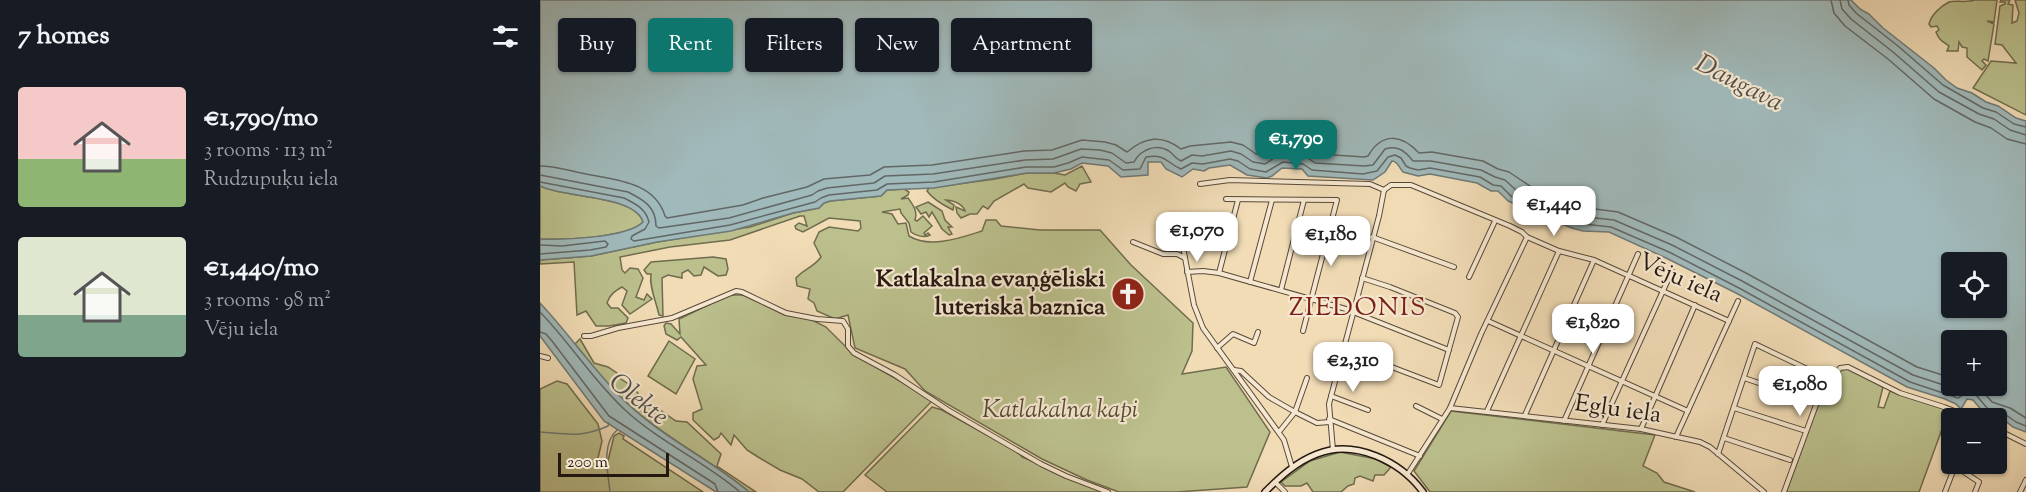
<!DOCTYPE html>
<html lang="en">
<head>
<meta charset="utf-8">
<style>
	body { margin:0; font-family:"Sorts Mill Goudy",serif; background:#242831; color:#f1f3f6; height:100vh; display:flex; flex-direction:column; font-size:22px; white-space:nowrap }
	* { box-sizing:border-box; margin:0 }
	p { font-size:20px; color:#9ea1a6 }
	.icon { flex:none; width:33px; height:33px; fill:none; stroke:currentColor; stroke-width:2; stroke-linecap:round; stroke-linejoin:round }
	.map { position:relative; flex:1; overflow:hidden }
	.side { display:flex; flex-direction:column; background:#171b24; width:540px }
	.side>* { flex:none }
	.banner { position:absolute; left:18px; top:18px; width:570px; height:54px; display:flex; gap:12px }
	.buttons { position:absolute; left:1401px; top:252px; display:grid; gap:12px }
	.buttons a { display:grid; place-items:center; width:66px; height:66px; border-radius:6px; background:#171b24; box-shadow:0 2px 4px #0004; font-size:30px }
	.scale { position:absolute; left:18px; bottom:15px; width:111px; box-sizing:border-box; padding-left:6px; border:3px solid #251811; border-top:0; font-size:16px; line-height:21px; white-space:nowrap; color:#251811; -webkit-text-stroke:4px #f6e8d0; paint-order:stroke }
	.price { position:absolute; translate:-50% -51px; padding:0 14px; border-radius:12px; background:#fff; color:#222; font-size:20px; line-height:39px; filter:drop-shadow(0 2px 3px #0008) }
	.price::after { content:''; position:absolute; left:50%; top:36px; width:18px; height:14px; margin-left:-9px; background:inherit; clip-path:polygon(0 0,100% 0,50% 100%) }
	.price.active { background:#0f766e; color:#fff }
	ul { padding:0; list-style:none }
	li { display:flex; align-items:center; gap:18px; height:150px; padding:0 18px }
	li span { display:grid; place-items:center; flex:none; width:168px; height:120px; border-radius:6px; color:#555 }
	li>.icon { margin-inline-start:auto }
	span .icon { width:72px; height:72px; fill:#fffc; stroke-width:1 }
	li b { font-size:26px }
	h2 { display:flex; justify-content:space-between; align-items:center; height:72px; padding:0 18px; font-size:26px }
	.chip { padding:0 21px; border-radius:6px; background:#171b24; box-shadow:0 2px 4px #0004; font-size:21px; line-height:54px }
	.chip.active { background:#0f766e; color:#fff }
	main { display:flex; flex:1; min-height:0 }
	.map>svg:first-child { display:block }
	.green { fill:#bbc08d; stroke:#706c4f; stroke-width:1.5 }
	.water { fill:#a0b9ba; stroke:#6f7976; stroke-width:1.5; fill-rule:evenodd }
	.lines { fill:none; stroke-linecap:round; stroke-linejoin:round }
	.shore { stroke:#626866; stroke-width:1.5 }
	.stream { stroke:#6f7976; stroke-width:1.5 }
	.street-casing { stroke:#58493a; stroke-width:6 }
	.secondary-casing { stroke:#251811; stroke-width:8 }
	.street { stroke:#f6e8d0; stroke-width:4 }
	.secondary { stroke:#f6e8d0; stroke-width:5 }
	.labels { text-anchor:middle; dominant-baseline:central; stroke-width:4.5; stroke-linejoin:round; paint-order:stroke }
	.street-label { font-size:24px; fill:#251811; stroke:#f6e8d0 }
	.poi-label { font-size:24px; font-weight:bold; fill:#251811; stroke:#f6e8d0; text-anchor:end }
	.park-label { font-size:24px; font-style:italic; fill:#524a36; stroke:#f6e8d0 }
	.water-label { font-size:26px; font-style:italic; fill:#50504c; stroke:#f6e8d0 }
	.neighbourhood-label { font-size:26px; letter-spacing:1.5px; fill:#7a1f14; stroke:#f6e8d0 }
</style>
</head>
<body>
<main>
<section class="side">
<h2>7 homes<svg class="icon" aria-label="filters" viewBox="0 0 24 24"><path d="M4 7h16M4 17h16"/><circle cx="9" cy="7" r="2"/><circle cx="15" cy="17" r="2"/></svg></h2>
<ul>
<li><span style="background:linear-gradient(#f6c9c9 60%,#8fb573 0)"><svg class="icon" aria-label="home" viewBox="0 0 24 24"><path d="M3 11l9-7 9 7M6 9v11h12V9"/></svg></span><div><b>€1,790/mo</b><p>3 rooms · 113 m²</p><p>Rudzupuķu iela</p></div></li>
<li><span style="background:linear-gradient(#dfe7d0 65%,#7fa58c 0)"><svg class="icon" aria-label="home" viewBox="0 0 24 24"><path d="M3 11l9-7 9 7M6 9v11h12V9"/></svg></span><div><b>€1,440/mo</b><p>3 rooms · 98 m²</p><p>Vēju iela</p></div></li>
</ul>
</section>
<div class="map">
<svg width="1486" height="492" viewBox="0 0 1486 492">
	<rect width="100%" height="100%" fill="#f1dcb6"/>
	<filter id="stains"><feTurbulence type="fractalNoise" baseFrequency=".00333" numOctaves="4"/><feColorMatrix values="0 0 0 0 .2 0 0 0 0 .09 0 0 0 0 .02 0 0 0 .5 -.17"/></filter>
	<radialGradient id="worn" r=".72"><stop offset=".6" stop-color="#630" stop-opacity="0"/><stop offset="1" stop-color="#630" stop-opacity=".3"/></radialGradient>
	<g class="green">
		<path d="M1434 0H1457L1454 22 1447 21 1454 24 1448 61 1444 59 1442 61 1446 65 1442 70 1427 57V48L1422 47 1419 42 1418 51H1407L1409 46C1402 41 1399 40 1396 32L1399 30 1397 26 1391 27 1389 24C1391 15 1401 6 1409 2 1416 0 1426 3 1434 0Z"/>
		<path d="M1461 0H1470L1468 4 1473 5 1472 23 1477 21 1479 13 1475 0H1486V115L1433 88 1451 61 1476 63 1462 45 1455 44 1460 6 1465 4V2H1460Z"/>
		<path d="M542 166 551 182 540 184 536 191 528 187 525 183 511 192 488 188 484 184 454 201 448 209 443 206 437 214H430L421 218 417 213 416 207 425 211C423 204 413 200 406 200L414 205 413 210C405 206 392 198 387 191L389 188 455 179 487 173H514L525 175Z"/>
		<path d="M0 186C22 198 95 195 103 222 88 238 22 240 0 239Z"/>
		<path d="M364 189 369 192 368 195 361 199 368 198C373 205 378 211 375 220L377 221 383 216 392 226 384 233 385 235 388 233 390 235C384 238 376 236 371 232L369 223 361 213 360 209 342 212 352 214 358 224 366 223 369 236C390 249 420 238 442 231L446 220H456L461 226 500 230H560L591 265 653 323 652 351 642 374 686 367 730 432 707 487 637 492H579L547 480 502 459 385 391 365 369 315 348 308 315 295 319 277 311 274 303 268 299 270 289 257 286 256 278C264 269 274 267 281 257L274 243 279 232 289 227 318 231 321 228 320 221 289 218 263 232 256 229 255 226 259 223 267 226 264 216H260L190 240 130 247 80 257 82 270 85 273 90 268 98 269 103 278 96 297 104 300 107 294 112 299 90 314 82 305 87 291 82 287C75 291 70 294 67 303L71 308H78L88 318 86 323 69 326H56L46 311 37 315 34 262 0 264V260L51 256 117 242 210 227 253 213 279 208 284 203 290 201 341 196 347 190Z"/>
		<path d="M388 202 402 211 405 220 412 227H408L412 234 409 235 402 229 392 212 389 217 386 212 381 214 376 207Z"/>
		<path d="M173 257 186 259 188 269 186 275 178 276 164 267 161 275 154 276 148 270 142 273V278L128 275 122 278 123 316 119 315C116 301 109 287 111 274H107L104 270 111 262Z"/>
		<path d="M189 295H203L245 315 270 319 286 327 313 354 365 384 392 401 303 492H279L262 479 240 470 218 457 207 450 194 435 191 445 181 433 179 437 174 440 153 420V413L162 409 153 379 157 366 166 365 141 337 137 340 126 334 124 326 126 323 131 324 140 334 139 319Z"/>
		<path d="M40 339 54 363 68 367 77 373 81 379 93 387 101 397 136 421 147 422 181 454 177 466 216 492H209C171 460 127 439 90 406 69 388 52 365 35 344Z"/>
		<path d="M129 341 155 359 136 394 108 376Z"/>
		<path d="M1304 369H1309L1343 387 1338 407 1344 408 1350 391 1409 410 1379 492H1246L1282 394 1298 372Z"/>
		<path d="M17 381 27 384 58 424 62 441 57 462 66 469 74 436 79 433 84 436 83 439 163 492H0V389Z"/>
		<path d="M392 407 402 410 479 453 482 457 564 492H347L325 475Z"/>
		<path d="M911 411 1115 435 1103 466 1117 473 1124 482 1155 492H890L874 471Z"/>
		<path d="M800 452 836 459 851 467 844 475H835L833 481 820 476 815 478 814 484 808 486 801 492H773L767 483 761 486H745L741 482 770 461Z"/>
	</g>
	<g class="water">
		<path d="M0 0H1311L1320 9 1329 14 1343 28 1394 68 1406 80 1417 88 1432 93 1446 102 1458 106 1476 118 1486 121V432L1473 427 1464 420 1445 414 1433 400 1427 399 1421 409 1416 404 1405 399 1367 387 1196 293 1126 258 1069 232 1043 231 1032 228 981 207 968 201 958 191H951L937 183 890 174 878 176 863 172C859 168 858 161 852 161L845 172 833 180 768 176 762 169 742 168 732 176 727 178 707 175 690 165 669 168 664 171 653 169 642 177 626 169 621 162H608V175L581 177 568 166 542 163 531 169 514 173H487L394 188 347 190 341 196 290 201 284 203 279 208 253 213 191 231 117 242 51 256 0 260V239C21 240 88 238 103 222 96 195 22 198 0 186ZM1456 262V308H1412V262ZM1456 340V386H1412V340Z"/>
		<path d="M0 303C31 336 56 374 89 405 125 439 171 460 209 492H176L64 421 0 336Z"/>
	</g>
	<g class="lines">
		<g class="shore">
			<path d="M1291 0 1294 13 1305 26 1348 59 1394 99 1435 122 1451 128 1467 139 1486 144"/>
			<path d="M1300 0 1302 9 1311 19 1353 52 1399 92 1439 114 1454 119 1470 130 1486 135"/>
			<path d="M1308 0 1309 5 1316 13 1358 46 1403 85 1443 108 1456 112 1474 124 1486 127"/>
			<path d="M0 166C15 166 31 171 46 174 76 180 115 182 125 216L127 218 203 205 223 198 267 187 284 179 330 175 344 167 392 165 484 151 512 150 542 140 565 142 576 145 587 152C605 137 622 134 641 149L650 146 691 142 703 145 716 154H722L737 146H756L769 148 779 154 824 157 828 156C842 132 861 134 879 153L892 152 943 161 958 169 969 172 990 186 1040 207 1078 212 1136 237 1206 273 1377 367 1412 378"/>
			<path d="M0 175 88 192C104 200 116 207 116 226L119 228 189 218 272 195 278 191 287 188 334 183 345 176 393 174 485 160 513 159 541 149 560 150 572 153 586 163 594 162C600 150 616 143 629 151 634 155 635 158 641 161L652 155 662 156 691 151 701 154 713 162 725 164 737 156 743 154 765 156 775 163 824 166 833 165 845 149C858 145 865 151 873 161H891L941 170 955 177 965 180 976 190 986 195 1037 216 1074 220 1132 245 1202 281 1373 375 1416 389 1425 386"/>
			<path d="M0 182 84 198C96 204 106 209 109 222L105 229 92 236 91 239 94 241 190 225 275 202 281 198 289 195 337 190 347 184 394 182 486 167H514L528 163 542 157 569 160 583 170 600 169 606 157C627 154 625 162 641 169L652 163 663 164 690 159 698 161 710 169 726 172 743 162 763 164 772 170 823 174 837 171 848 157 855 155 861 158 866 166 870 168 878 170 890 168 940 177 953 185 961 186 971 196 983 201 1034 223 1071 227 1129 252 1199 288 1370 382 1418 398 1426 393 1436 395 1448 409 1466 415 1476 422 1486 426"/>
			<path d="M0 245 22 246 65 241 68 244 66 247 50 250 0 254"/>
			<path d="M0 312C30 343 53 380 84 409 119 442 164 461 200 492"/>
			<path d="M0 332 6 334 12 341 69 416 175 484 178 492"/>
			<path d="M1430 386 1441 389 1452 402 1470 408 1486 418"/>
		</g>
		<g class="stream">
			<path d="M0 432C28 434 41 438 68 426L69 423"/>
			<path d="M70 492C68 473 61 444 77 430"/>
		</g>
		<defs>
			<g id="street">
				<path d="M660 184 690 180 830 184 844 190"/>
				<path d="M844 190 851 185H871L970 226 982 232 987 237 1019 251 1054 260 1189 321"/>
				<path d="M686 199 797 200 763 331"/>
				<path d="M633 234 643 246 645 258"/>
				<path d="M832 237 914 267"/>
				<path d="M593 242 623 254H637L645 258 654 305 663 328 744 440 752 467"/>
				<path d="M647 272 663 271 679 273 813 311"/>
				<path d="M679 273 698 200"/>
				<path d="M929 277 955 221"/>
				<path d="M710 282 732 200"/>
				<path d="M741 290 764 200"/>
				<path d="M813 312 909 350"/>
				<path d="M948 321 1148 411"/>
				<path d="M44 336H51L78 328 132 318 196 291 202 292 246 313 277 319 303 321 308 329V346L314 353 355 375 408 410 501 464 526 476 568 492"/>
				<path d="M677 348 693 334 714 343 718 332"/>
				<path d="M802 352 815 353 899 385 918 317 915 313 850 287 822 278"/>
				<path d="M0 356 8 358"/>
				<path d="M694 370 701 371 729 397 755 412 777 423 790 422"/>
				<path d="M1204 378 1276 402"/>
				<path d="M791 396 828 410"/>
				<path d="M876 406 902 419"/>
				<path d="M910 408 1101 429 1160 442 1170 447 1224 492"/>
				<path d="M1194 408 1266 431"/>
				<path d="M947 411 1019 251"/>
				<path d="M985 415 1054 260"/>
				<path d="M789 419 880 456"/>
				<path d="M1024 421 1098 254"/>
				<path d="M1062 425 1132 271"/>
				<path d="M1101 429 1155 305"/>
				<path d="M1456 429 1486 444"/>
				<path d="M739 432 755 412 767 378"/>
				<path d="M1136 437 1198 301"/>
				<path d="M1184 438 1250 460"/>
				<path d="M793 450 789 404 839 216 844 190"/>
				<path d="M1178 454 1215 344 1284 377 1288 384"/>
				<path d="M1415 466 1439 482 1435 492"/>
				<path d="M867 475 910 408 941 334 987 237"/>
				<path d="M735 482 745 492"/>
				<path d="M1244 492 1280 394 1300 368 1308 367 1360 393 1404 407 1433 418"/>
				<path d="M1405 492 1415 466"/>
				<path d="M1480 492 1486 480"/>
			</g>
			<path id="secondary" d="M725 492C740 477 756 462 777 454 815 439 860 461 883 492"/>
		</defs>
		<use href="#street" class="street-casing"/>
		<use href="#secondary" class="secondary-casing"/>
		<use href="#street" class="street"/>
		<use href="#secondary" class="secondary"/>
	</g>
	<defs>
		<symbol id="church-disc" viewBox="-11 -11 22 22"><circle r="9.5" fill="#8f2418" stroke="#f6e8d0"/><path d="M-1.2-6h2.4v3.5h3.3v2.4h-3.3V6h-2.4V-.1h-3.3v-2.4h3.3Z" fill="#fff"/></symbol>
	</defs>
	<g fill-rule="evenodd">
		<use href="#church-disc" x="569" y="275" width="38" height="38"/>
	</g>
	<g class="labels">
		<g class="street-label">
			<text transform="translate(1140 279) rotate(24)">Vēju iela</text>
			<text transform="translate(1078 410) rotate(8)">Egļu iela</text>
		</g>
		<g class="poi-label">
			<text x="565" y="280">Katlakalna evaņģēliski<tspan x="565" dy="28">luteriskā baznīca</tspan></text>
		</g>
		<g class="park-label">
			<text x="520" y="411">Katlakalna kapi</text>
		</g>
		<g class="water-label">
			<text transform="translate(1199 84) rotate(27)">Daugava</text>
			<text transform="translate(98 400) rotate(38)">Olekte</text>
		</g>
		<g class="neighbourhood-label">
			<text x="818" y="308">ZIEDONIS</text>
		</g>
	</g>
	<rect width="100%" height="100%" filter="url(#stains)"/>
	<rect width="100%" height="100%" fill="url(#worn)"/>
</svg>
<div class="buttons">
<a><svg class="icon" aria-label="locate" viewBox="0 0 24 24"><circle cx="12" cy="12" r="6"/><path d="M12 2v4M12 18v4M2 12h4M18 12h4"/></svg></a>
<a>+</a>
<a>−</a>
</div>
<div class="scale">200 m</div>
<b class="price active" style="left:756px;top:171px">€1,790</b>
<b class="price" style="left:1014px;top:237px">€1,440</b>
<b class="price" style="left:657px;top:263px">€1,070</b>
<b class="price" style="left:791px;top:267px">€1,180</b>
<b class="price" style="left:1053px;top:355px">€1,820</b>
<b class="price" style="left:813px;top:393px">€2,310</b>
<b class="price" style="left:1260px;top:417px">€1,080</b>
<div class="banner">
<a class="chip">Buy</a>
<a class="chip active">Rent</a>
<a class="chip">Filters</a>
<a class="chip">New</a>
<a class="chip">Apartment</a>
</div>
</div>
</main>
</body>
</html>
